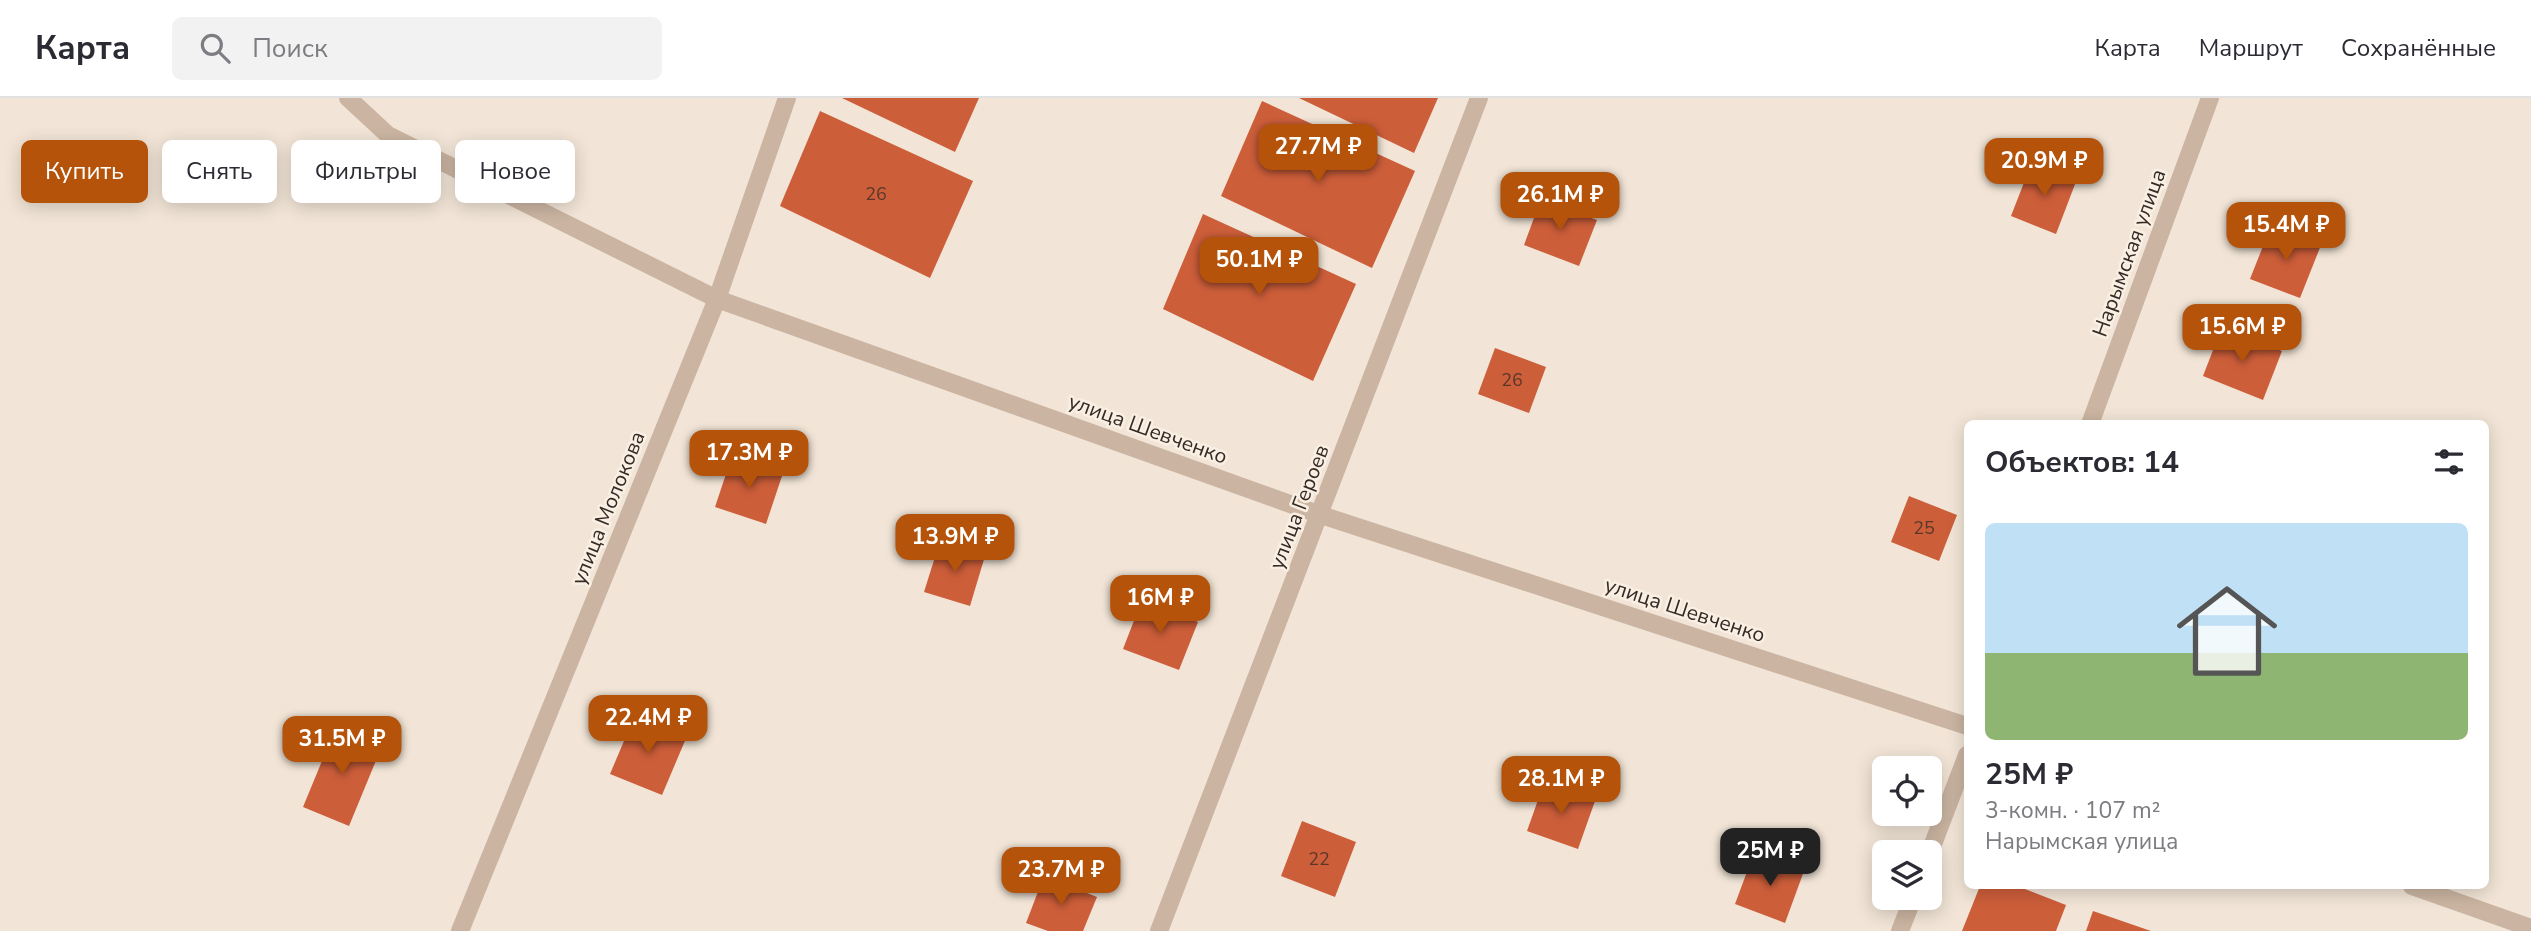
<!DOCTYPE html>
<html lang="ru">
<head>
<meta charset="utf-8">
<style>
	body { margin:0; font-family:"Nunito Sans",sans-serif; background:#f2f2f3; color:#2b2b33; height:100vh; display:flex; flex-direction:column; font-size:26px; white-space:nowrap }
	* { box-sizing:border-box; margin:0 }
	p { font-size:23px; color:#7c7c81 }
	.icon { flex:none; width:38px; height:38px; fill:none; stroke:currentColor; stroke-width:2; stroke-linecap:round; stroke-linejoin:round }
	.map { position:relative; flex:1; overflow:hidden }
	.drawer { position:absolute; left:1964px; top:322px; width:525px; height:469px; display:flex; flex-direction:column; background:#fff; border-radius:10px; box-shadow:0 4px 18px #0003 }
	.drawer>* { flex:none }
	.guide { position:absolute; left:21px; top:42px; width:665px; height:63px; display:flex; gap:14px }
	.buttons { position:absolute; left:1872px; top:658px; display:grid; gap:14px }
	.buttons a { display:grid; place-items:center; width:70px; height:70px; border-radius:10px; background:#fff; box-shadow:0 4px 18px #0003; font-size:35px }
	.price { position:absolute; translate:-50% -60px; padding:0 16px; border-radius:14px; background:#b45309; color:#fff; font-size:23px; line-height:46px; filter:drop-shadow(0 2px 4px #0008) }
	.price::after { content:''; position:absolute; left:50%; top:42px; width:21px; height:16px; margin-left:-10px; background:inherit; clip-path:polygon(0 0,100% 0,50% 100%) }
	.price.selected { background:#222; color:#fff }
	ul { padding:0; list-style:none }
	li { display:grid; align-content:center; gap:14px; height:371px; padding:0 21px }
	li+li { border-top:2px solid #e1e1e2 }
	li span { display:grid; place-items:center; height:217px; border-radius:10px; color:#555 }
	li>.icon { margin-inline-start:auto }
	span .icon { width:126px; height:126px; fill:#fffc; stroke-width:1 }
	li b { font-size:30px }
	h2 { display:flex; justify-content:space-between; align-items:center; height:84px; padding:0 21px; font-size:30px }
	.pill { padding:0 24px; border-radius:10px; background:#fff; box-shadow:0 4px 18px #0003; font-size:24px; line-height:63px }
	.pill.selected { background:#b45309; color:#fff }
	header { display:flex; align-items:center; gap:42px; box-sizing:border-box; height:98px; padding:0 35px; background:#fff; border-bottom:2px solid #e1e1e2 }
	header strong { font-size:33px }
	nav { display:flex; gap:38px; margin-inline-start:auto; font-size:24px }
	.search { width:490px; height:63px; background:#f2f2f3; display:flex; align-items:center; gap:18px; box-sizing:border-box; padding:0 24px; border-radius:10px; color:#7c7c81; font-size:26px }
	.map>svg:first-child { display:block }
	.building { fill:#cd5e3a }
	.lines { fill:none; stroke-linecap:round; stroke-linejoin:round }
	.minor { stroke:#cbb5a2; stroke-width:18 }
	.labels { text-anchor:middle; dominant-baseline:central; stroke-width:5; stroke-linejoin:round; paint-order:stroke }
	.number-label { font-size:18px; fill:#5b372a }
	.street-label { font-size:21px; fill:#352a25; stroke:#faefe3 }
</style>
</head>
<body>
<header>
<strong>Карта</strong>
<div class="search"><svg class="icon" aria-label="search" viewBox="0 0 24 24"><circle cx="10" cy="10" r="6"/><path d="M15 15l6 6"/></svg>Поиск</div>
<nav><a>Карта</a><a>Маршрут</a><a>Сохранённые</a></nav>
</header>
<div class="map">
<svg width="2531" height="833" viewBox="0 0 2531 833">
	<rect width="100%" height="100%" fill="#f2e5d7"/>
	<g class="building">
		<path d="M842 0H979L955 54Z"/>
		<path d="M1299 0H1438L1414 55Z"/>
		<path d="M1262 3 1415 73 1372 170 1221 98Z"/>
		<path d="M820 13 973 83 930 180 780 108Z"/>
		<path d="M2032 64 2077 81 2056 136 2011 118Z"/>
		<path d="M1541 101 1597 122 1579 168 1524 147Z"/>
		<path d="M1203 116 1356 186 1313 283 1163 211Z"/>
		<path d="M2271 128 2321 147 2300 200 2250 181Z"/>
		<path d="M2222 229 2282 253 2263 302 2203 278Z"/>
		<path d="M1495 250 1546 269 1529 315 1478 296Z"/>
		<path d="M732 358 783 375 766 426 715 409Z"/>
		<path d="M1909 398 1957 417 1939 463 1891 444Z"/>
		<path d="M940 443 985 458 970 508 924 494Z"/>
		<path d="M1142 502 1198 524 1179 572 1123 551Z"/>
		<path d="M635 617 687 638 662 697 610 676Z"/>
		<path d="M336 629 382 648 349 728 303 709Z"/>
		<path d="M1544 685 1595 703 1578 751 1527 733Z"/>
		<path d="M1302 723 1356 744 1335 799 1281 778Z"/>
		<path d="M1754 755 1804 773 1785 825 1735 806Z"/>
		<path d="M1044 778 1097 799 1083 833H1048L1026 825Z"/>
		<path d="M1980 788H2017L2066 807 2056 833H1962Z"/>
		<path d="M2093 813 2151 833H2086Z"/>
	</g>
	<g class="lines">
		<g class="minor">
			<path d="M348 0 388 37 717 201 1321 417 1967 628"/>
			<path d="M2090 326 2210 0"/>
			<path d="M1930 754 1967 657"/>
			<path d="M2412 788 2531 830"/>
			<path d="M460 833 717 201 787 0"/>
			<path d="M1159 833 1479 0"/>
			<path d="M1900 833 1913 800"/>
		</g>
	</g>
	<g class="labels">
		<g class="number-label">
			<text x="876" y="96">26</text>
			<text x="1512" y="282">26</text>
			<text x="1924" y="430">25</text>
			<text x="1319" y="761">22</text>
		</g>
		<g class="street-label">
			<text transform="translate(2129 155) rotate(-70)">Нарымская улица</text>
			<text transform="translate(1148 331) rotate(20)">улица Шевченко</text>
			<text transform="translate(1299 409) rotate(-69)">улица Героев</text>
			<text transform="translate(608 410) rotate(-68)">улица Молокова</text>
			<text transform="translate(1685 512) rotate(18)">улица Шевченко</text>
		</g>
	</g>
</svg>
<div class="buttons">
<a><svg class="icon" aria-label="locate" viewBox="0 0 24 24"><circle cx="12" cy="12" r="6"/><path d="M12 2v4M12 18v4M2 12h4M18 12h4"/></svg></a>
<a><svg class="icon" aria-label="layers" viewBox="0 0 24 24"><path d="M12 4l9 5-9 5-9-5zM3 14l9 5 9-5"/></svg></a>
</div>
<b class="price" style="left:1318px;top:86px">27.7M ₽</b>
<b class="price" style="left:2044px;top:100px">20.9M ₽</b>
<b class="price" style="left:1560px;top:134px">26.1M ₽</b>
<b class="price" style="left:2286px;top:164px">15.4M ₽</b>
<b class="price" style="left:1259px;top:199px">50.1M ₽</b>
<b class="price" style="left:2242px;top:266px">15.6M ₽</b>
<b class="price" style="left:749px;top:392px">17.3M ₽</b>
<b class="price" style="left:955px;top:476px">13.9M ₽</b>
<b class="price" style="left:1160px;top:537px">16M ₽</b>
<b class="price" style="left:648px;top:657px">22.4M ₽</b>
<b class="price" style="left:342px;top:678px">31.5M ₽</b>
<b class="price" style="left:1561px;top:718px">28.1M ₽</b>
<b class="price selected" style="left:1770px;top:790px">25M ₽</b>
<b class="price" style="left:1061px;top:809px">23.7M ₽</b>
<div class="guide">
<a class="pill selected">Купить</a>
<a class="pill">Снять</a>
<a class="pill">Фильтры</a>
<a class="pill">Новое</a>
</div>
<section class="drawer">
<h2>Объектов: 14<svg class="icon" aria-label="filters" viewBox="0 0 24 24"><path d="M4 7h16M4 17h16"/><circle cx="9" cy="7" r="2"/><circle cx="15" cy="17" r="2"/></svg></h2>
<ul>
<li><span style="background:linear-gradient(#bfe0f5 60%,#8fb573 0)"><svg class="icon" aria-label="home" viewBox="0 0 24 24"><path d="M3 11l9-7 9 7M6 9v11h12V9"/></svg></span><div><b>25M ₽</b><p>3-комн. · 107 m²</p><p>Нарымская улица</p></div></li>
</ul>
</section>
</div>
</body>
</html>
